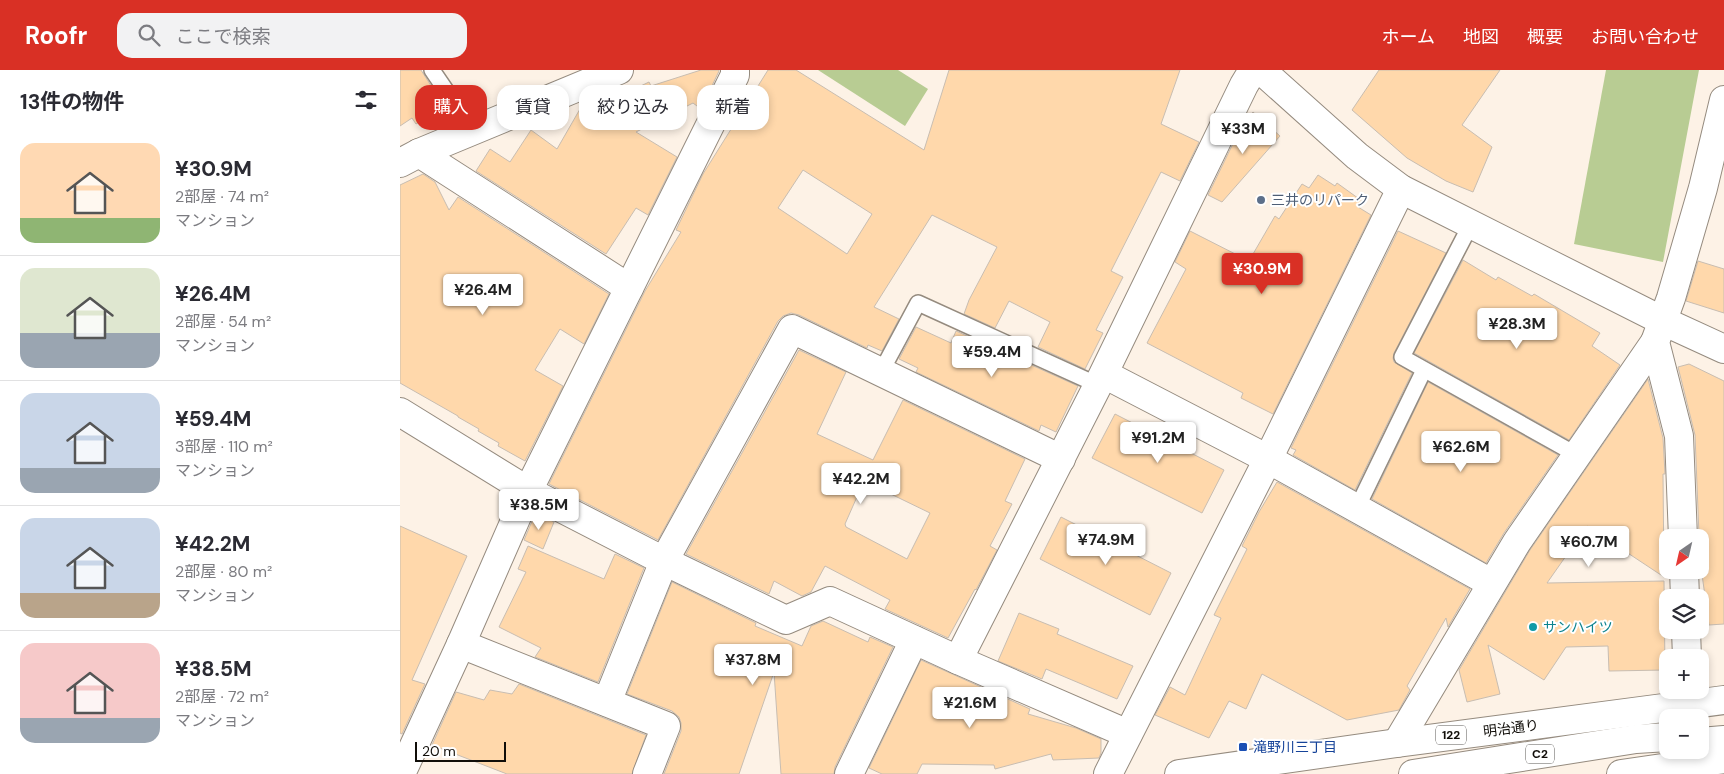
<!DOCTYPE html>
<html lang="ja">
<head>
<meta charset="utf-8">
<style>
	body { margin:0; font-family:"DM Sans","Noto Sans JP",sans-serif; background:#f2f2f3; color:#2b2b33; height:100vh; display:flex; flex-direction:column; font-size:19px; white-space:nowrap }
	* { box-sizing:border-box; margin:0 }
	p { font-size:16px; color:#7c7c81 }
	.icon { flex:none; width:28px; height:28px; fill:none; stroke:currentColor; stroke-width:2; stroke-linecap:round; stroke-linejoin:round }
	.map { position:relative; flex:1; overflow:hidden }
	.sheet { display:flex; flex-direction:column; background:#fff; width:400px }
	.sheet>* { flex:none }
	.hud { position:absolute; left:15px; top:15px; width:475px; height:45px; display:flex; gap:10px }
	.needle { width:32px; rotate:214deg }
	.controls { position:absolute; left:1259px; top:459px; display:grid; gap:10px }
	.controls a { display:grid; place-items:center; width:50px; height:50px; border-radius:10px; background:#fff; box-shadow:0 2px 8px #0003; font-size:25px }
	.scale { position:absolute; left:15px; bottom:12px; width:91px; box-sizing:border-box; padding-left:5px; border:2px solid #110e09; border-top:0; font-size:14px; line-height:18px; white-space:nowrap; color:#110e09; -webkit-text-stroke:4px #fff; paint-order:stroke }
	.price { position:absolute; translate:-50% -42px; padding:0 11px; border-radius:5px; background:#fff; color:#222; font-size:16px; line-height:32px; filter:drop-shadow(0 1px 2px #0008) }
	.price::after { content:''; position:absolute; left:50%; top:30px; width:15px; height:11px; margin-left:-8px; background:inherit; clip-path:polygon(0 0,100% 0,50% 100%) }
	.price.current { background:#d93025; color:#fff }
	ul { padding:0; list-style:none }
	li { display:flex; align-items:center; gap:15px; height:125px; padding:0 20px }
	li+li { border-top:1px solid #e1e1e2 }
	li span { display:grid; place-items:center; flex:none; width:140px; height:100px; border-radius:15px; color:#555 }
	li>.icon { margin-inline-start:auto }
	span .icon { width:60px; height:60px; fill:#fffc; stroke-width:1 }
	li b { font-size:21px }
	h2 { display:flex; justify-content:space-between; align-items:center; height:60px; padding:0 20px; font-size:21px }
	.pill { padding:0 18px; border-radius:15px; background:#fff; box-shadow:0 2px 8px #0003; font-size:18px; line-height:45px }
	.pill.current { background:#d93025; color:#fff }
	header { display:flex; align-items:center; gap:30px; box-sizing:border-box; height:70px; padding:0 25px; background:#d93025; color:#fff }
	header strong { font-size:24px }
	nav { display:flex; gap:28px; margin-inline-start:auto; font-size:18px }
	.search { width:350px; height:45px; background:#f2f2f3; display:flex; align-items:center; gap:12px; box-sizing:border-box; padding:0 18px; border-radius:15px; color:#7c7c81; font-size:19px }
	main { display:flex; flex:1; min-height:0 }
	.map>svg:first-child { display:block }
	.green { fill:#b8cc93 }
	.building { fill:#ffd8ab; stroke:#c8bdb1; fill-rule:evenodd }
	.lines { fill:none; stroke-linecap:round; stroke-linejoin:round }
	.service-casing { stroke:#958b7f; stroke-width:18 }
	.minor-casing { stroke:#958b7f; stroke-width:30 }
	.tertiary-casing { stroke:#958b7f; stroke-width:30 }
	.trunk-casing { stroke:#958b7f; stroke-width:30 }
	.motorway-casing { stroke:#958b7f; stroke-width:30 }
	.service { stroke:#fff; stroke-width:15 }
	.minor { stroke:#fff; stroke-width:28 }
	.tertiary { stroke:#fff; stroke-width:28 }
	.trunk { stroke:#fff; stroke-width:28 }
	.motorway { stroke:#fff; stroke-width:28 }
	.service-dot { fill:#5c6f8a; stroke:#fff; stroke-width:2 }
	.culture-dot { fill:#0f9aa8; stroke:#fff; stroke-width:2 }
	.transit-dot { fill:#1a4fb4; stroke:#fff; stroke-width:2 }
	.labels { text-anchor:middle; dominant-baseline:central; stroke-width:4; stroke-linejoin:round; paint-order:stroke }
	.shield { fill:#fff; stroke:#585653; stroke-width:1 }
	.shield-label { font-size:12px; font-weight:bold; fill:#110e09 }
	.service-label { font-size:14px; fill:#4e5e75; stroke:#fff; text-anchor:start }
	.culture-label { font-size:14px; fill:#0d838f; stroke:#fff; text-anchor:start }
	.street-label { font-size:14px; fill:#110e09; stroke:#fff }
	.transit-label { font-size:14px; fill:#164399; stroke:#fff; text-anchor:start }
</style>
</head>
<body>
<header>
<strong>Roofr</strong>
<div class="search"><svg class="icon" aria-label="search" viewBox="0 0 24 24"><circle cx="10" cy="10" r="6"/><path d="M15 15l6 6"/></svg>ここで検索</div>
<nav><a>ホーム</a><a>地図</a><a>概要</a><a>お問い合わせ</a></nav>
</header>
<main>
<section class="sheet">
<h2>13件の物件<svg class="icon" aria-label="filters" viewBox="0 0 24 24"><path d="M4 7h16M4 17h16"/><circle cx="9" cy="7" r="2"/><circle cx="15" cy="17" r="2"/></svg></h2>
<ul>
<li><span style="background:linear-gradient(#ffd9b3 75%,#8fb573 0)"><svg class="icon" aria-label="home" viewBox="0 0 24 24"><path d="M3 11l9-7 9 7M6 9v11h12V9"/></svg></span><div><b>¥30.9M</b><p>2部屋 · 74 m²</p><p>マンション</p></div></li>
<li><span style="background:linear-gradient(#dfe7d0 65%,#9aa5b1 0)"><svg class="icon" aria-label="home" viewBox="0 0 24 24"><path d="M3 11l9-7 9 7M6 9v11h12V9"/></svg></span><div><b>¥26.4M</b><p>2部屋 · 54 m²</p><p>マンション</p></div></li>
<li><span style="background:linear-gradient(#c9d6e8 75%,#9aa5b1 0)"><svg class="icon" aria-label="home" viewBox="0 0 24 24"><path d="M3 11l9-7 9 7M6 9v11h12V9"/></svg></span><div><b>¥59.4M</b><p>3部屋 · 110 m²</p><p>マンション</p></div></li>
<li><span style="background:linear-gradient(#c9d6e8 75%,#b9a48a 0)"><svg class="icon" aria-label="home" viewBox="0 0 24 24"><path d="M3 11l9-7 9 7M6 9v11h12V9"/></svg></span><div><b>¥42.2M</b><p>2部屋 · 80 m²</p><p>マンション</p></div></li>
<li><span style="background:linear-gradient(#f6c9c9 75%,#9aa5b1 0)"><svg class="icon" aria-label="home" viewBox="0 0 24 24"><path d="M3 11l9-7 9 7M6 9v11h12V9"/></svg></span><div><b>¥38.5M</b><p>2部屋 · 72 m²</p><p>マンション</p></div></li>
</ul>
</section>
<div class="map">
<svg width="1324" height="704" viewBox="0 0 1324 704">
	<rect width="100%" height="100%" fill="#fdf2e6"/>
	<g class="green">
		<path d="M418 0H498L528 19 505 56Z"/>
		<path d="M1206 0H1299L1263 192 1174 174Z"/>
	</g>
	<g class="building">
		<path d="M0 0H21L44 36 16 54 12 48 0 56Z"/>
		<path d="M301 0H319V1L301 39 293 33 236 62 277 87 248 145 236 138 206 184 76 101 90 79 110 92 131 60 157 79 180 39 222 25 249 12 251 16Z"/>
		<path d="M368 0H396L524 80 549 0H780L761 54 799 72 780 111 761 102 711 201 723 207 696 260 703 263 685 299 638 277 650 252 609 231 595 258 564 244 569 230 597 177 532 145 474 237 499 249 482 281 468 275 467 278 399 245 391 243 383 246 378 251 258 470 149 414 245 221 281 162 276 160 303 104ZM403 100 472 144 447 184 378 138Z"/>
		<path d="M979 0H1100L1062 55 1092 77 1073 122 1046 111 1007 88 952 40Z"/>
		<path d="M853 42 880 66 822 132 808 125 843 53Z"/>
		<path d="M23 104 35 112 49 140 58 127 209 224 184 274 160 259 135 300 163 316 125 391 98 376 99 373 78 361 79 359 58 347V346L0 313V115Z"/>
		<path d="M918 105 935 116 937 113 962 131 958 137 971 145 873 344 841 328 843 323 747 273 786 199 775 192 790 161 849 191 875 146 879 149 902 114 909 118Z"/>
		<path d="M998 161 1046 183 994 283 993 288 994 292 1012 303 955 420 893 385 896 380 891 378Z"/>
		<path d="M1063 190 1096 210 1098 207 1132 226 1134 224 1200 263 1192 276 1220 295 1169 370 1014 283Z"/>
		<path d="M1298 191 1324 199V243L1286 231Z"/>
		<path d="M516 257 551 273 556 261 678 316 656 362 641 355 639 361 516 302 518 298 499 289Z"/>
		<path d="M399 280 446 302 417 364 473 390 503 330 625 389 605 431 612 434 590 476 597 480 576 520 575 519 548 568 485 539 490 530 425 496 411 522 402 526 374 511 369 524 286 484ZM464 411 530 443 507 489 446 457 445 454Z"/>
		<path d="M1289 294 1324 311V554L1309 555 1300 490 1295 365 1278 297Z"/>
		<path d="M1248 309 1263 368 1265 404H1263L1264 507 1187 456 1147 513 1264 511 1265 600 1209 601 1208 576 1166 577 1144 610 1088 575 1100 624 1067 632 1059 600 1130 480Z"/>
		<path d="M1028 312 1158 385 1104 463 1086 493 972 429Z"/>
		<path d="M715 344 824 400 802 443 692 388Z"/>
		<path d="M877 412 1070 519 1048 557 1046 548 1007 616 1010 620 999 640 947 650 862 604 846 639 829 631 809 668 755 645 770 617 785 625 821 548 814 545 847 479 842 476 859 442Z"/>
		<path d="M136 442 154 452 143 479 124 470Z"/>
		<path d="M661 447 771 503 750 545 640 489Z"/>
		<path d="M0 456 67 486 12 610 25 614 2 664 0 663Z"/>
		<path d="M128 476 204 509 215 484 244 498 198 612 135 587 141 578 99 557 126 502 118 499Z"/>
		<path d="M272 512 356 553 355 556 402 576 411 556 423 551 468 572 470 567 493 577 435 697 434 704H381L374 602 339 704H264L281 661V653L279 647 272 641 227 624Z"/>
		<path d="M619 543 659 559 657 564 733 596 717 629 646 599 642 609 598 591Z"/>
		<path d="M521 590 630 639 628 644 676 658 701 669V683L699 688 653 690 651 684 595 699 594 695 522 694 517 704H482L469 698Z"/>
		<path d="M119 614 246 665 232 704H107L32 675 56 622 84 630 90 620 112 624Z"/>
	</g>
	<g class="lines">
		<defs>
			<g id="service">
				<path d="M32 0 73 60"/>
				<path d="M1071 154 1002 287 1177 385"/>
				<path d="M481 302 518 233 698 315"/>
				<path d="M957 438 1024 300"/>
			</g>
			<g id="minor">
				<path d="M19 83 229 218"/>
				<path d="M704 304 868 389 1091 513"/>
				<path d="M0 342 128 421 264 491 386 550 430 531 558 590 728 664"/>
				<path d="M1283 468 1279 366 1255 272 1271 228 1303 118 1324 30"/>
				<path d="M1284 500 1285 528"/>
				<path d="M1286 560 1287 588"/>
				<path d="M61 574 266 656 247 704"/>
				<path d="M558 590 698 315 844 15 853 0"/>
				<path d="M207 632 264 491 392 259 661 389"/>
				<path d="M997 673 1117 472 1255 272"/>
				<path d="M1 704 61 574 128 421 335 5V0"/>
				<path d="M449 704 514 570"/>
				<path d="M708 704 868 389 1001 119"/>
			</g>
			<g id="tertiary">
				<path d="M861 0 957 86 1001 119 1263 251 1324 279"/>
				<path d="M0 93 19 83 219 0"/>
			</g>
			<g id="trunk">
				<path d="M779 704 997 673 1324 630"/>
				<path d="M1221 704 1324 689"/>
			</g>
			<g id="motorway">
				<path d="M1300 672 1324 670"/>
				<path d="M1013 704 1236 669 1268 667"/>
			</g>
		</defs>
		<use href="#service" class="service-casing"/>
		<use href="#minor" class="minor-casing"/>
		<use href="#tertiary" class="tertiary-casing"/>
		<use href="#trunk" class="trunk-casing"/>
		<use href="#motorway" class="motorway-casing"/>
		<use href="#service" class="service"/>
		<use href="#minor" class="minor"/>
		<use href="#tertiary" class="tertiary"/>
		<use href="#trunk" class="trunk"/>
		<use href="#motorway" class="motorway"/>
	</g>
	<circle class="service-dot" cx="861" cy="130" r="5"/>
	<circle class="culture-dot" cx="1133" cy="557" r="5"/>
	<rect class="transit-dot" x="838" y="672" width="10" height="10" rx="2.5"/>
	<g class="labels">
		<g class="shield">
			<rect x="1036" y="655.5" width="30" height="19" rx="4"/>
			<rect x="1126" y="674.5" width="28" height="19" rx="4"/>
		</g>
		<g class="shield-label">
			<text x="1051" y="665">122</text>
			<text x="1140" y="684">C2</text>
		</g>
		<g class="service-label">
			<text x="871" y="130">三井のリパーク</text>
		</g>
		<g class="culture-label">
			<text x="1143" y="557">サンハイツ</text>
		</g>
		<g class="street-label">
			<text transform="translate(1111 658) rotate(-7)">明治通り</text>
		</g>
		<g class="transit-label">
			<text x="853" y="677">滝野川三丁目</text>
		</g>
	</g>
</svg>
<div class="controls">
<a><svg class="needle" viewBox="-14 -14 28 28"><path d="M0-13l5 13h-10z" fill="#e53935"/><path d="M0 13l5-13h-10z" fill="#7c7c81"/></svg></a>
<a><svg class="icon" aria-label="layers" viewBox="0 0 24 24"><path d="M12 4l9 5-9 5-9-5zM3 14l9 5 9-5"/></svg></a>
<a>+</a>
<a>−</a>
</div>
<div class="scale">20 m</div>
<b class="price" style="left:843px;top:85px">¥33M</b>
<b class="price current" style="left:862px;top:225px">¥30.9M</b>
<b class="price" style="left:83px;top:246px">¥26.4M</b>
<b class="price" style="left:1117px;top:280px">¥28.3M</b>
<b class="price" style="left:592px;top:308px">¥59.4M</b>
<b class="price" style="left:758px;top:394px">¥91.2M</b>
<b class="price" style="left:1061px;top:403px">¥62.6M</b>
<b class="price" style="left:461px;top:435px">¥42.2M</b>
<b class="price" style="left:139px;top:461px">¥38.5M</b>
<b class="price" style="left:706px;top:496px">¥74.9M</b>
<b class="price" style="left:1189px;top:498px">¥60.7M</b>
<b class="price" style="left:353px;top:616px">¥37.8M</b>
<b class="price" style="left:570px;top:659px">¥21.6M</b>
<div class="hud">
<a class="pill current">購入</a>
<a class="pill">賃貸</a>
<a class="pill">絞り込み</a>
<a class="pill">新着</a>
</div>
</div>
</main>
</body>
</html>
